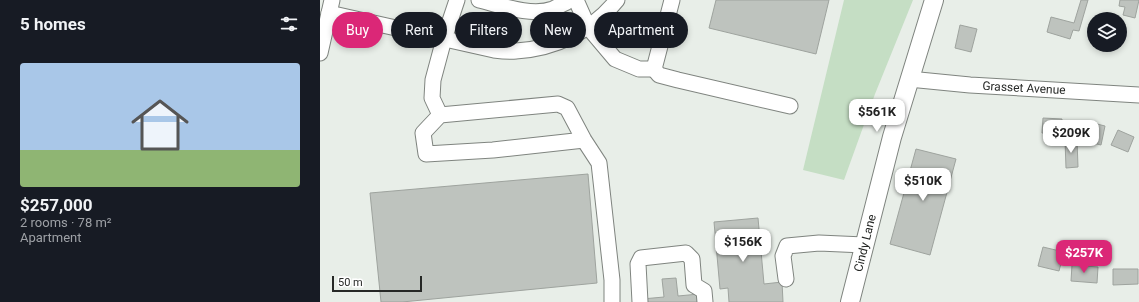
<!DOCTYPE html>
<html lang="en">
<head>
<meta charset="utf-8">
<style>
	body { margin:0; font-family:Roboto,sans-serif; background:#242831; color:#f1f3f6; height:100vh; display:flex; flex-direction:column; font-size:15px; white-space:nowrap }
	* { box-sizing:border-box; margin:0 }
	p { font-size:13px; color:#9ea1a6 }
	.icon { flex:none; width:22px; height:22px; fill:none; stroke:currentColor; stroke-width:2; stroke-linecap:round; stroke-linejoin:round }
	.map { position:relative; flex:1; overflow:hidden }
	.drawer { display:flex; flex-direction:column; background:#171b24; width:320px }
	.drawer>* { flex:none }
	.hud { position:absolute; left:12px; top:12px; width:380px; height:36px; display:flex; gap:8px }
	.fabs { position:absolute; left:767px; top:12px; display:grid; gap:8px }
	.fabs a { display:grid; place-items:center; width:40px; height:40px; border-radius:50%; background:#171b24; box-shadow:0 2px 6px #0003; font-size:20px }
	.scale { position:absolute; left:12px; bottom:10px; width:90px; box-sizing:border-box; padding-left:4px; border:2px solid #262826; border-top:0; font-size:11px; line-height:14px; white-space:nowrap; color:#262826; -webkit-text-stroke:3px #fff; paint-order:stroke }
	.price { position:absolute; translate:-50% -34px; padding:0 9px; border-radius:8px; background:#fff; color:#222; font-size:13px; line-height:26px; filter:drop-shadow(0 1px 2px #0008) }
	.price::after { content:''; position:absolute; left:50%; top:24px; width:12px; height:9px; margin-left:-6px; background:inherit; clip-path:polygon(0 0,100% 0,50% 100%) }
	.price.current { background:#db2777; color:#fff }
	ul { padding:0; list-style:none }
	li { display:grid; align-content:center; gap:8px; height:212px; padding:0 20px }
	li span { display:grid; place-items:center; height:124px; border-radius:4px; color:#555 }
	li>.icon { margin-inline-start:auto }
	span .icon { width:72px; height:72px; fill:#fffc; stroke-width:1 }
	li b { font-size:17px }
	h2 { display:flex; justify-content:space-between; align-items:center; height:48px; padding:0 20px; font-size:17px }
	.pill { padding:0 14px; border-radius:18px; background:#171b24; box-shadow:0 2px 6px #0003; font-size:14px; line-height:36px }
	.pill.current { background:#db2777; color:#fff }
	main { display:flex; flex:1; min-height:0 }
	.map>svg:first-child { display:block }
	.green { fill:#c5dec4 }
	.building { fill:#bec3be; stroke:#9ea39e }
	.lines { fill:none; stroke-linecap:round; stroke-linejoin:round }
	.minor-casing { stroke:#7f847f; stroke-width:17 }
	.major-casing { stroke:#7f847f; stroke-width:20 }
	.minor { stroke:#fff; stroke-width:15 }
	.major { stroke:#fff; stroke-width:18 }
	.labels { text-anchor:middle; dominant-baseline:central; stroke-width:4; stroke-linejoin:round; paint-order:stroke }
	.street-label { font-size:12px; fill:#262826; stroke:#fff }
</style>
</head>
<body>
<main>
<section class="drawer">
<h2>5 homes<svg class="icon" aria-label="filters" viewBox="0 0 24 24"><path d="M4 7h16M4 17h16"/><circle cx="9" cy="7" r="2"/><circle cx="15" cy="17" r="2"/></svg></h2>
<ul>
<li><span style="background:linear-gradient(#a9c7e8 70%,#8fb573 0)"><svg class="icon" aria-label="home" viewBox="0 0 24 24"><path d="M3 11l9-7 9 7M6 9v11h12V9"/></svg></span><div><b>$257,000</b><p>2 rooms · 78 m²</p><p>Apartment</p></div></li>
</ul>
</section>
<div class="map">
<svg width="819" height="302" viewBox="0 0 819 302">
	<rect width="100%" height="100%" fill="#e8eee8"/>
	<path class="green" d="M524 0H593L555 94 524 180 483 170Z"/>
	<g class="building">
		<path d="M396 0H509L496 54 389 28Z"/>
		<path d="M761 0H768L759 31 753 30 750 39 727 32 731 17 754 23Z"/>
		<path d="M800 0H819L815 18 803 15 805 7 799 6Z"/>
		<path d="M640 25 657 29 651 52 635 48Z"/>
		<path d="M723 118 742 119 741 134 722 133Z"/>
		<path d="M765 121 785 126 781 145 761 140Z"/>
		<path d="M798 130 814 137 808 152 791 145Z"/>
		<path d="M745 140H757L758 167 746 168Z"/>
		<path d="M596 149 636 159 610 255 570 244Z"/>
		<path d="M268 174 277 283 82 302H61L50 193Z"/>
		<path d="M438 218 444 284 462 282 463 302H409L408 288 400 289 394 222Z"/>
		<path d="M723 247 744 252 739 271 718 266Z"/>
		<path d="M752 265 778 267 777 283 751 281Z"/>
		<path d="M793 269H818V284L793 285Z"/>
		<path d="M356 278 358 296 379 294 380 302H323L322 299 344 297 342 279Z"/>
	</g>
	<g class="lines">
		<defs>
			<g id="minor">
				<path d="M159 0C180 5 211 17 233 9 237 7 242 4 247 2L248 0"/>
				<path d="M256 0 268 27 295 59 319 69H334"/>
				<path d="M352 0 334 69 339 75 358 80 470 106"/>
				<path d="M9 13 174 50C181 51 189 52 196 51 234 49 273 31 297 0"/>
				<path d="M0 53 12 0"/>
				<path d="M589 79 650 85 819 95"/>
				<path d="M120 115 112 98 113 80 124 39 137 0"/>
				<path d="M264 140 173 150 106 154 103 133 120 115 238 104 247 108 264 140 279 163 292 280V302"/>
				<path d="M466 279 463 256 467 246 499 243 544 245"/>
				<path d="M320 302 318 264 321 258 366 253 372 259 374 285 384 291 385 302"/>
			</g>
			<path id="major" d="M530 302 572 137 614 0"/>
		</defs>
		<use href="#minor" class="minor-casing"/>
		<use href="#major" class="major-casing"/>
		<use href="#minor" class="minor"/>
		<use href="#major" class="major"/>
	</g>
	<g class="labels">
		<g class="street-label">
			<text transform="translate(704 88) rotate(3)">Grasset Avenue</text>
			<text transform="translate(545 243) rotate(-76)">Cindy Lane</text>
		</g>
	</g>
</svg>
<div class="fabs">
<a><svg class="icon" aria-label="layers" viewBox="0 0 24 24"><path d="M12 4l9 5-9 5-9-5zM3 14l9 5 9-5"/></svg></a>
</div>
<div class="scale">50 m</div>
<b class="price" style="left:557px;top:133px">$561K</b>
<b class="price" style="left:751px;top:154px">$209K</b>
<b class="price" style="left:603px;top:202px">$510K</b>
<b class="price" style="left:423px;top:263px">$156K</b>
<b class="price current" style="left:764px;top:274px">$257K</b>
<div class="hud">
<a class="pill current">Buy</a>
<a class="pill">Rent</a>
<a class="pill">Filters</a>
<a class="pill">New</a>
<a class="pill">Apartment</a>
</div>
</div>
</main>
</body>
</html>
